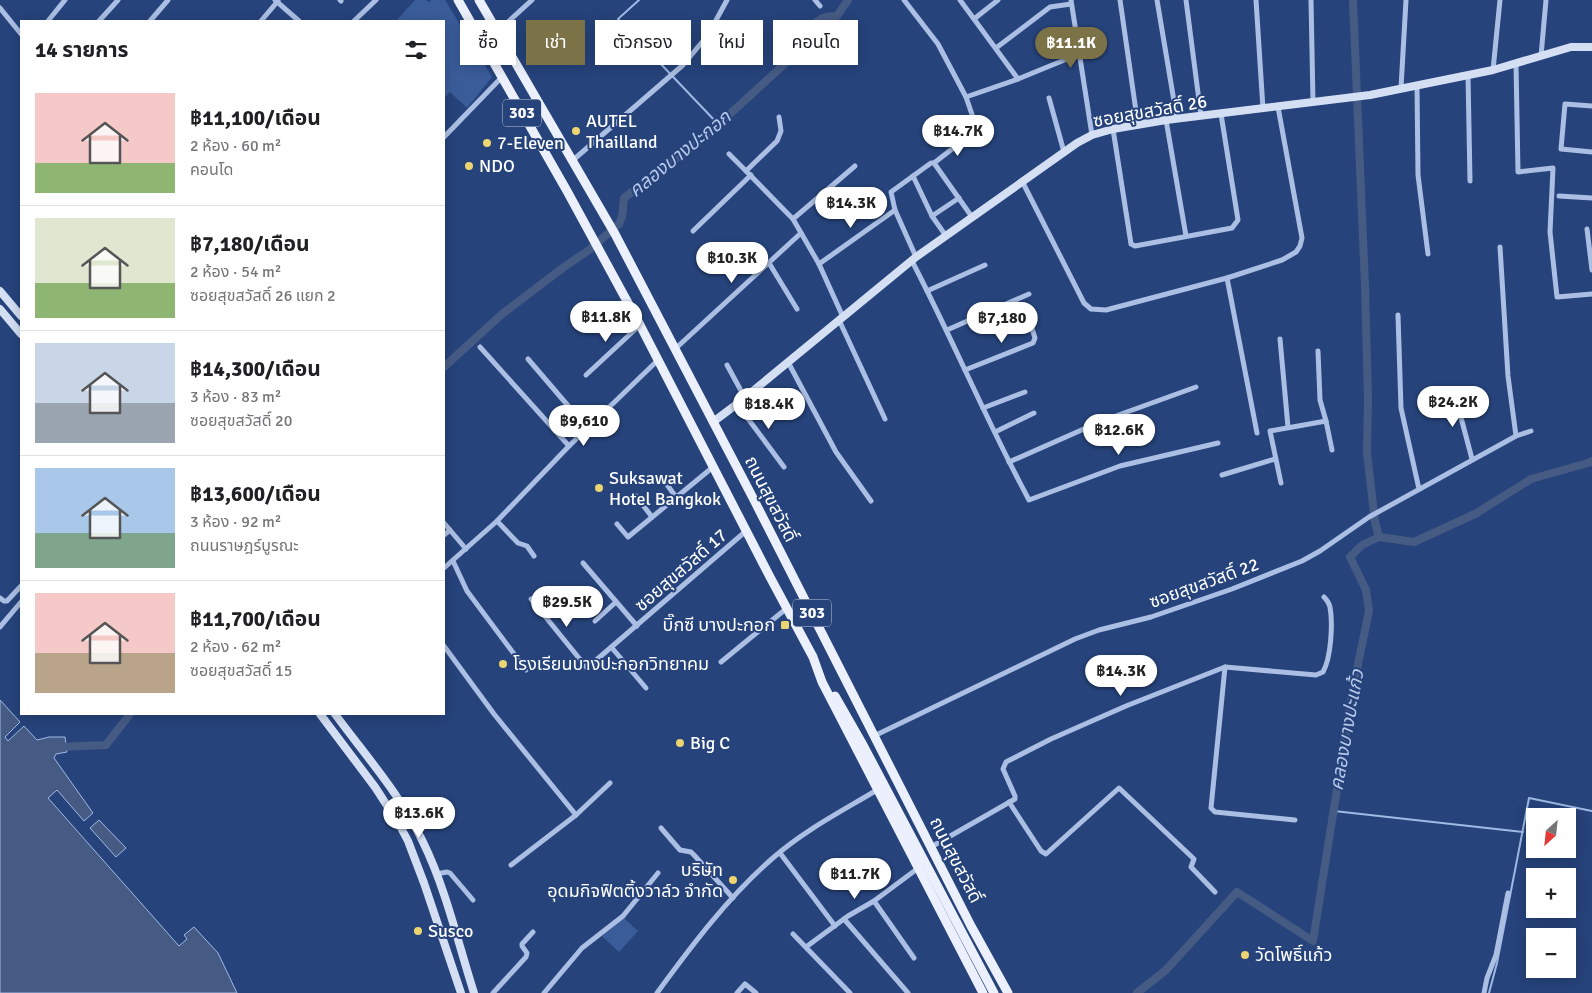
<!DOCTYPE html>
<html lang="th">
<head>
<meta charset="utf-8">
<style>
	body { margin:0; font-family:Signika,"Noto Sans Thai",sans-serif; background:#f2f2f2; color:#202124; height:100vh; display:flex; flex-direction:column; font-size:19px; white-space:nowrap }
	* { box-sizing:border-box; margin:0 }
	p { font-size:16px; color:#757577 }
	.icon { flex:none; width:28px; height:28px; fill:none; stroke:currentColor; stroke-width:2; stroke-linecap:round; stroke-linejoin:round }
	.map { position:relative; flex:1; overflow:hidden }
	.drawer { position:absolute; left:20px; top:20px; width:425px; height:695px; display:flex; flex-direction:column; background:#fff; border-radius:0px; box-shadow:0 2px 12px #0003 }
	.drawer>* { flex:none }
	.hud { position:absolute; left:460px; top:20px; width:475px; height:45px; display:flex; gap:10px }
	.needle { width:32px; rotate:207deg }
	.fabs { position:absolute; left:1526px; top:808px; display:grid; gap:10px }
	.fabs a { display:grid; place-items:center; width:50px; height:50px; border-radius:0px; background:#fff; box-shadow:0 2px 12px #0003; font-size:25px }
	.price { position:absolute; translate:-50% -42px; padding:0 11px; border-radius:18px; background:#fff; color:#222; font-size:16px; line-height:32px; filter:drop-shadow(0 1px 2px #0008) }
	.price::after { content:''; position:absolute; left:50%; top:30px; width:15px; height:11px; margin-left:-8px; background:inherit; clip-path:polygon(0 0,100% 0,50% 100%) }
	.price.on { background:#7c7247; color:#fff }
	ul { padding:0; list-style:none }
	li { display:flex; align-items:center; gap:15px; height:125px; padding:0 15px }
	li+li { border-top:1px solid #e0e0e0 }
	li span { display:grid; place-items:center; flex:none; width:140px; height:100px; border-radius:0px; color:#555 }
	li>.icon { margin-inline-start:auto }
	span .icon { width:60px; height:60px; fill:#fffc; stroke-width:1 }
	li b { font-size:21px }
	h2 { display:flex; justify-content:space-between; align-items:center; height:60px; padding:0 15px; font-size:21px }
	.chip { padding:0 18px; border-radius:0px; background:#fff; box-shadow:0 2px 12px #0003; font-size:18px; line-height:45px }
	.chip.on { background:#7c7247; color:#fff }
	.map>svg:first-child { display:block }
	.green { fill:#3a5c99 }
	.water { fill:#465b84; stroke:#9fb9e5 }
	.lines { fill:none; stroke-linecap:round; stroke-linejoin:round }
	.stream { stroke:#9fb9e5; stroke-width:2 }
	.canal { stroke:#465b84; stroke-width:8 }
	.street { stroke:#abbfe4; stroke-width:5 }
	.secondary { stroke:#d4dff4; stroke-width:8 }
	.primary { stroke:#ebf0fc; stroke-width:9 }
	.poi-dot { fill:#ecd571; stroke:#26437b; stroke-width:2 }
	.labels { text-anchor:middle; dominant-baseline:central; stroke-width:4; stroke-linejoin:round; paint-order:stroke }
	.shield { fill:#26437b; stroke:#bec7d7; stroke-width:1 }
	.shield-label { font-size:16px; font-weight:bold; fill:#fff }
	.street-label { font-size:18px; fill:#fff; stroke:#26437b }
	.poi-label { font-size:18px; fill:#fff; stroke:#26437b; text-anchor:start }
	.water-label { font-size:19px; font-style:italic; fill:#b6c9ec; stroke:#26437b }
</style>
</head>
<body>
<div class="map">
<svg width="1592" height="993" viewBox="0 0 1592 993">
	<rect width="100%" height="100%" fill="#26437b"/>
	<g class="green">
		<path d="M415 0H426L429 2 431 0H445L492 77 467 108 450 92 444 98V21H396Z"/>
		<path d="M624 918 638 931 619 952 602 936Z"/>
	</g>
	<g class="water">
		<path d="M0 700 20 722 5 737 8 741 24 726 37 740 49 737H65L67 752 56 754 54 758 93 813 84 821 57 790 48 798 179 946 187 939 184 935 194 927 218 953 237 993H0Z"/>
		<path d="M99 820 126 848 116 857 90 828Z"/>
	</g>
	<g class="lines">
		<g class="stream">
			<path d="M639 0 618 19 718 124"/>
			<path d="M1334 811 1523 832"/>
			<path d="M1489 993 1497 963 1529 798 1592 811"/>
		</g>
		<g class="canal">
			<path d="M1353 0 1365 286 1368 399 1367 453 1375 522 1379 537"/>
			<path d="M444 367 502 314 564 267 589 250 619 224 622 217 624 198 707 135 789 60C796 46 807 27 821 19 825 16 832 16 837 16L848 0"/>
			<path d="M56 747 106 745 130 714"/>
			<path d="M1137 993 1166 970 1237 892 1313 941 1353 688 1369 611 1366 590 1350 557 1362 545 1379 537 1414 542 1475 514 1531 479 1588 463 1592 461"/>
		</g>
		<g class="street">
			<path d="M275 0 299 21"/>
			<path d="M340 0 341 1"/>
			<path d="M815 0 820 6"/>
			<path d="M904 0 938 44 966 97 977 129"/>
			<path d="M960 0 1018 79"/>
			<path d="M1071 0 1092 135"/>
			<path d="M1120 0 1138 125"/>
			<path d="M1157 0 1177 119"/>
			<path d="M1186 0 1201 116"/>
			<path d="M1256 0 1263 109"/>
			<path d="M1311 0 1313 102"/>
			<path d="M0 8 21 34"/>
			<path d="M974 19 998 0"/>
			<path d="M48 21 65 0"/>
			<path d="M99 21 118 0"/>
			<path d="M150 21 168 0"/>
			<path d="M261 21 278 1"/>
			<path d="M354 21 376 0"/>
			<path d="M498 31 532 0"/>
			<path d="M996 48 1050 7 1071 4"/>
			<path d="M1541 56 1546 0"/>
			<path d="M1516 64 1518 172 1553 168 1550 232 1557 297 1592 294"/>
			<path d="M1493 70 1500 0"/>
			<path d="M1468 75 1470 181"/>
			<path d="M1417 85 1418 175 1428 254"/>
			<path d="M1401 88 1406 0"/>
			<path d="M966 97 1018 79 1079 54"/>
			<path d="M1049 98 1064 152"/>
			<path d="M1592 106 1565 104 1561 149 1592 152"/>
			<path d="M779 117 781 131 777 141 746 171 793 219 819 264 843 317"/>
			<path d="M1166 120 1186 236"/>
			<path d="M1113 129 1131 244 1135 246 1232 228 1238 220 1221 114"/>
			<path d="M444 137 502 77"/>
			<path d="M729 154 746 171"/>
			<path d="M572 161 683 65 708 35 727 0"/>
			<path d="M934 163 972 217"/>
			<path d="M913 176 932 216 946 236"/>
			<path d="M1022 181 1084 303 1091 309 1106 310 1227 278 1282 260 1296 252 1300 246 1302 238 1278 107"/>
			<path d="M1559 196 1592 198"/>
			<path d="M932 216 959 198"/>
			<path d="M793 219 855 166"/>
			<path d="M1587 229 1592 270"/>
			<path d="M693 231 751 175"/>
			<path d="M1500 247 1508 376 1516 436"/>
			<path d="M916 257 895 210 891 192 931 163H934L970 135"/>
			<path d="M912 261C953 340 987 422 1029 500L1120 466 1218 443"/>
			<path d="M769 263 797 309"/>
			<path d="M819 264 895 210"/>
			<path d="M1227 278 1257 433"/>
			<path d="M927 291 985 265"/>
			<path d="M1398 315 1401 408 1419 489"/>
			<path d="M839 320 885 419"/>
			<path d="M947 330 1029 294"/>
			<path d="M1280 339 1288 427"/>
			<path d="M480 347 569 446"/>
			<path d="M675 349 801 233"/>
			<path d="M1318 351 1320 400 1326 421 1332 450"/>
			<path d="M528 359 588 429"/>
			<path d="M788 362 836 452 871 501"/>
			<path d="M727 365 745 398"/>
			<path d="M965 370 1033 343 1035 338 1027 313"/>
			<path d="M586 375 640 325"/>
			<path d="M1454 391 1472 459"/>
			<path d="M737 404 784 467"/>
			<path d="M983 408 1025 392"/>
			<path d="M995 432 1034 413"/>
			<path d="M1009 462 1102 421 1196 387"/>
			<path d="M1222 475 1275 459"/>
			<path d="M665 482 676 497"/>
			<path d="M1281 483 1270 431 1326 421"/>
			<path d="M636 496 652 517"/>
			<path d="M497 521 518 543 527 546 534 556"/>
			<path d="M444 523 466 549"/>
			<path d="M617 524 628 537 713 467"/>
			<path d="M444 535 450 530"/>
			<path d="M453 561 467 591 526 670"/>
			<path d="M583 563 637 626"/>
			<path d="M444 568 497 521 569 446 658 360"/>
			<path d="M0 598 4 601H7L21 586"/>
			<path d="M531 599 587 668 746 531"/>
			<path d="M595 621 616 602"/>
			<path d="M0 627 21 602"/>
			<path d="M444 646 494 714 576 815"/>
			<path d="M612 648 646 688"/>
			<path d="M721 662 787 608"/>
			<path d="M1225 667 1211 808 1215 812 1295 820"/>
			<path d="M874 736 1075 639 1099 630 1151 617 1232 589 1302 561 1320 551 1369 517 1516 436 1531 431"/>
			<path d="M1009 802 1041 851 1046 854 1119 788 1194 859 1191 867 1215 892"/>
			<path d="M661 828 680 850 691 852 694 855 733 898"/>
			<path d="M931 847 1015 799V796L1003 769 1006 762 1051 739 1126 706 1225 667 1316 675 1323 672C1331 658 1333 624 1330 607 1329 603 1327 600 1324 597"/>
			<path d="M780 853 835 926"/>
			<path d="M511 865 576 815 610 783"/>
			<path d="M436 874 447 872 450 873 473 900"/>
			<path d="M874 901 914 958"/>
			<path d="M844 919 908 993"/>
			<path d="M793 934 850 993"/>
			<path d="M806 947 848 916 874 901 917 869"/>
			<path d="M493 993 526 957 527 953 522 946V944L533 932"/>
			<path d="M544 993 582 948 623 916 658 873"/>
			<path d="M657 993C692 945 729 896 774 857 805 830 842 811 877 790"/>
			<path d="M737 993 745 984 756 993"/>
			<path d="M1484 993 1487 978 1496 955 1508 893"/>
		</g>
		<g class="secondary">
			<path d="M0 291 21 316"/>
			<path d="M0 309 21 334"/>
			<path d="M713 422 737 404 916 257 1077 143 1092 135 1113 129 1166 120 1370 95 1493 70 1571 47H1592"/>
			<path d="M320 714 375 787 399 824 408 841 424 883 461 993"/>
			<path d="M335 714C365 755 401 795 423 842 446 889 458 943 474 993"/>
		</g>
		<g class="primary">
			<path d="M458 0 567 191 640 325 770 577 813 657 822 682 836 709 983 993"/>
			<path d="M479 0 615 234 753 498 971 926 1008 993"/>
			<path d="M835 696 863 745 994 993"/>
		</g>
	</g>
	<g class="poi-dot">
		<circle cx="576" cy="131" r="5"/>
		<circle cx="487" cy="143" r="5"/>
		<circle cx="469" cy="166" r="5"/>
		<circle cx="599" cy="488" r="5"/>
		<rect x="780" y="620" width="10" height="10" rx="2.5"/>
		<circle cx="503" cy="664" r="5"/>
		<circle cx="680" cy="743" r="5"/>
		<circle cx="733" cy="880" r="5"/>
		<circle cx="418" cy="931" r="5"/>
		<circle cx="1245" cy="955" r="5"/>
	</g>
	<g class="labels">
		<g class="shield">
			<rect x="503" y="99.5" width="38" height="27" rx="4"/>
			<rect x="793" y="599.5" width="38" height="27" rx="4"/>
		</g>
		<g class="shield-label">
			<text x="522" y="113">303</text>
			<text x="812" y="613">303</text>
		</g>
		<g class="street-label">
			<text transform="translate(1150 111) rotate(-10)">ซอยสุขสวัสดิ์ 26</text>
			<text transform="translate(771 499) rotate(63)">ถนนสุขสวัสดิ์</text>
			<text transform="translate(681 570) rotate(-41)">ซอยสุขสวัสดิ์ 17</text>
			<text transform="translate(1204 583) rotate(-20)">ซอยสุขสวัสดิ์ 22</text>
			<text transform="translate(956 860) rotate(63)">ถนนสุขสวัสดิ์</text>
		</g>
		<g class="poi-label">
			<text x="586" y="121">AUTEL<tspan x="586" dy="21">Thailland</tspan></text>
			<text x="497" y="143">7-Eleven</text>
			<text x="479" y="166">NDO</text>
			<text x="609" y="478">Suksawat<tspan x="609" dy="21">Hotel Bangkok</tspan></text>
			<text x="775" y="625" text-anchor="end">บิ๊กซี บางปะกอก</text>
			<text x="513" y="664">โรงเรียนบางปะกอกวิทยาคม</text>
			<text x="690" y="743">Big C</text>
			<text x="723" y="870" text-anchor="end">บริษัท<tspan x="723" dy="21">อุดมกิจฟิตติ้งวาล์ว จำกัด</tspan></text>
			<text x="428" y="931">Susco</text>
			<text x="1255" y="955">วัดโพธิ์แก้ว</text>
		</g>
		<g class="water-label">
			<text transform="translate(680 154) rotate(-39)">คลองบางปะกอก</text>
			<text transform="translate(1347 730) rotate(-80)">คลองบางปะแก้ว</text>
		</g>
	</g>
</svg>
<div class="fabs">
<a><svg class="needle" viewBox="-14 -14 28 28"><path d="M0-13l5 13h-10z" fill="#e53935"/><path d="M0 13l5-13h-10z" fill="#757577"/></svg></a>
<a>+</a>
<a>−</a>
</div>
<b class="price on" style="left:1071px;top:69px">฿11.1K</b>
<b class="price" style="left:958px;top:157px">฿14.7K</b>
<b class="price" style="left:851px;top:229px">฿14.3K</b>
<b class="price" style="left:732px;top:284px">฿10.3K</b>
<b class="price" style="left:606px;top:343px">฿11.8K</b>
<b class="price" style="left:1002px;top:344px">฿7,180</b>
<b class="price" style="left:1453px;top:428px">฿24.2K</b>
<b class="price" style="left:769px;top:430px">฿18.4K</b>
<b class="price" style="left:584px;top:447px">฿9,610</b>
<b class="price" style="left:1119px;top:456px">฿12.6K</b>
<b class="price" style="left:567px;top:628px">฿29.5K</b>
<b class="price" style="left:1121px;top:697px">฿14.3K</b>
<b class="price" style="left:419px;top:839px">฿13.6K</b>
<b class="price" style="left:855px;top:900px">฿11.7K</b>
<div class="hud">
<a class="chip">ซื้อ</a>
<a class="chip on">เช่า</a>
<a class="chip">ตัวกรอง</a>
<a class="chip">ใหม่</a>
<a class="chip">คอนโด</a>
</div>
<section class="drawer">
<h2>14 รายการ<svg class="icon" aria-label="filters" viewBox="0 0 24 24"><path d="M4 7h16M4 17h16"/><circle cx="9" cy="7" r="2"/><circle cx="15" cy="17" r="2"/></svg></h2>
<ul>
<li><span style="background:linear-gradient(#f6c9c9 70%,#8fb573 0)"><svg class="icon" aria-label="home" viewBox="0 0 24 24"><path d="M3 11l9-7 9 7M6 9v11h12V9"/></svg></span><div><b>฿11,100/เดือน</b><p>2 ห้อง · 60 m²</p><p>คอนโด</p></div></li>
<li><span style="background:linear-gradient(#dfe7d0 65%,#8fb573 0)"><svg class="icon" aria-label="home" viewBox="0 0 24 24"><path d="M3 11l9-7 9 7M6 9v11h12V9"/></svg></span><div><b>฿7,180/เดือน</b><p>2 ห้อง · 54 m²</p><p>ซอยสุขสวัสดิ์ 26 แยก 2</p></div></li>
<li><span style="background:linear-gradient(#c9d6e8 60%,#9aa5b1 0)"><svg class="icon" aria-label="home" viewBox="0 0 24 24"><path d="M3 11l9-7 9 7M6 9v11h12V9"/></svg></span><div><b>฿14,300/เดือน</b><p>3 ห้อง · 83 m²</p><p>ซอยสุขสวัสดิ์ 20</p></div></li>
<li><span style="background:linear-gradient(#a9c7e8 65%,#7fa58c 0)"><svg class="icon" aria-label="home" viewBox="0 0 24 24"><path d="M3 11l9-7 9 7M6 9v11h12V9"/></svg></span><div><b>฿13,600/เดือน</b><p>3 ห้อง · 92 m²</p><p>ถนนราษฎร์บูรณะ</p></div></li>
<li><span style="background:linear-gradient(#f6c9c9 60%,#b9a48a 0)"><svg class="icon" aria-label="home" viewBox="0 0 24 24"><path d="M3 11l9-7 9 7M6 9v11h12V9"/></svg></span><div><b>฿11,700/เดือน</b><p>2 ห้อง · 62 m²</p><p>ซอยสุขสวัสดิ์ 15</p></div></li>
</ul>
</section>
</div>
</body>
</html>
